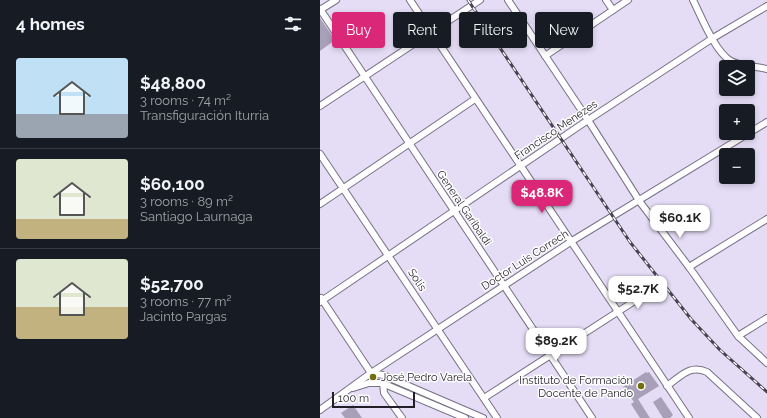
<!DOCTYPE html>
<html lang="en">
<head>
<meta charset="utf-8">
<style>
	body { margin:0; font-family:Raleway,sans-serif; background:#242831; color:#f1f3f6; height:100vh; display:flex; flex-direction:column; font-size:15px; white-space:nowrap }
	* { box-sizing:border-box; margin:0 }
	p { font-size:13px; color:#9ea1a6 }
	.icon { flex:none; width:22px; height:22px; fill:none; stroke:currentColor; stroke-width:2; stroke-linecap:round; stroke-linejoin:round }
	.map { position:relative; flex:1; overflow:hidden }
	.details { display:flex; flex-direction:column; background:#171b24; width:320px }
	.details>* { flex:none }
	.hud { position:absolute; left:12px; top:12px; width:375px; height:36px; display:flex; gap:8px }
	.buttons { position:absolute; left:399px; top:60px; display:grid; gap:8px }
	.buttons a { display:grid; place-items:center; width:36px; height:36px; border-radius:4px; background:#171b24; box-shadow:0 2px 6px #0003; font-size:20px }
	.scale { position:absolute; left:12px; bottom:10px; width:83px; box-sizing:border-box; padding-left:4px; border:2px solid #211e27; border-top:0; font-size:11px; line-height:14px; white-space:nowrap; color:#211e27; -webkit-text-stroke:3px #fff; paint-order:stroke }
	.price { position:absolute; translate:-50% -34px; padding:0 9px; border-radius:8px; background:#fff; color:#222; font-size:13px; line-height:26px; filter:drop-shadow(0 1px 2px #0008) }
	.price::after { content:''; position:absolute; left:50%; top:24px; width:12px; height:9px; margin-left:-6px; background:inherit; clip-path:polygon(0 0,100% 0,50% 100%) }
	.price.selected { background:#db2777; color:#fff }
	ul { padding:0; list-style:none }
	li { display:flex; align-items:center; gap:12px; height:100px; padding:0 16px }
	li+li { border-top:1px solid #363941 }
	li span { display:grid; place-items:center; flex:none; width:112px; height:80px; border-radius:4px; color:#555 }
	li>.icon { margin-inline-start:auto }
	span .icon { width:48px; height:48px; fill:#fffc; stroke-width:1 }
	li b { font-size:17px }
	h2 { display:flex; justify-content:space-between; align-items:center; height:48px; padding:0 16px; font-size:17px }
	.tag { padding:0 14px; border-radius:4px; background:#171b24; box-shadow:0 2px 6px #0003; font-size:14px; line-height:36px }
	.tag.selected { background:#db2777; color:#fff }
	main { display:flex; flex:1; min-height:0 }
	.map>svg:first-child { display:block }
	.building { fill:#a8a0b8 }
	.lines { fill:none; stroke-linecap:round; stroke-linejoin:round }
	.minor-casing { stroke:#777086; stroke-width:8 }
	.minor { stroke:#fff; stroke-width:6 }
	.rail-casing { stroke:#474350; stroke-width:3 }
	.rail { stroke:#fff; stroke-width:1.5; stroke-dasharray:4.5; stroke-linecap:butt }
	.poi-dot { fill:#736f11; stroke:#fff; stroke-width:1.5 }
	.labels { text-anchor:middle; dominant-baseline:central; stroke-width:3; stroke-linejoin:round; paint-order:stroke }
	.street-label { font-size:11px; fill:#211e27; stroke:#fff }
	.poi-label { font-size:11px; fill:#211e27; stroke:#fff; text-anchor:start }
</style>
</head>
<body>
<main>
<section class="details">
<h2>4 homes<svg class="icon" aria-label="filters" viewBox="0 0 24 24"><path d="M4 7h16M4 17h16"/><circle cx="9" cy="7" r="2"/><circle cx="15" cy="17" r="2"/></svg></h2>
<ul>
<li><span style="background:linear-gradient(#bfe0f5 70%,#9aa5b1 0)"><svg class="icon" aria-label="home" viewBox="0 0 24 24"><path d="M3 11l9-7 9 7M6 9v11h12V9"/></svg></span><div><b>$48,800</b><p>3 rooms · 74 m²</p><p>Transfiguración Iturria</p></div></li>
<li><span style="background:linear-gradient(#dfe7d0 75%,#c2b280 0)"><svg class="icon" aria-label="home" viewBox="0 0 24 24"><path d="M3 11l9-7 9 7M6 9v11h12V9"/></svg></span><div><b>$60,100</b><p>3 rooms · 89 m²</p><p>Santiago Laurnaga</p></div></li>
<li><span style="background:linear-gradient(#dfe7d0 60%,#c2b280 0)"><svg class="icon" aria-label="home" viewBox="0 0 24 24"><path d="M3 11l9-7 9 7M6 9v11h12V9"/></svg></span><div><b>$52,700</b><p>3 rooms · 77 m²</p><p>Jacinto Pargas</p></div></li>
</ul>
</section>
<div class="map">
<svg width="447" height="418" viewBox="0 0 447 418">
	<rect width="100%" height="100%" fill="#e5ddf6"/>
	<g class="building">
		<path d="M0 18 15 40 0 51Z"/>
		<path d="M326 372 327 373 329 372 339 386 318 399 330 418H320L311 404 314 402 303 387Z"/>
		<path d="M341 397 353 415 350 418H343L333 402Z"/>
		<path d="M33 405 42 418H25L21 413Z"/>
	</g>
	<g class="lines">
		<defs>
			<g id="minor">
				<path d="M90 0 369 418"/>
				<path d="M188 0 268 120 320 202 369 267 418 336 447 363"/>
				<path d="M286 0 293 10"/>
				<path d="M373 0C381 16 395 52 411 61 422 67 435 66 447 69"/>
				<path d="M0 9 272 418"/>
				<path d="M0 10 16 0"/>
				<path d="M225 56 308 0"/>
				<path d="M0 106 160 0"/>
				<path d="M0 154 177 418"/>
				<path d="M0 204 155 99"/>
				<path d="M369 267 447 219"/>
				<path d="M1 298 51 373"/>
				<path d="M0 302 268 120 393 38 447 6"/>
				<path d="M418 336 447 318"/>
				<path d="M51 373 63 375 163 418"/>
				<path d="M63 382 64 393 82 418"/>
				<path d="M347 386C361 376 370 364 387 372L437 418"/>
				<path d="M33 388 49 383H62L145 418"/>
				<path d="M164 398 327 293"/>
				<path d="M0 410 51 373 252 241 447 122"/>
			</g>
		</defs>
		<use href="#minor" class="minor-casing"/>
		<use href="#minor" class="minor"/>
		<defs>
			<path id="rail" d="M148 0 310 242 371 319 400 350 447 392"/>
		</defs>
		<use href="#rail" class="rail-casing"/>
		<use href="#rail" class="rail"/>
	</g>
	<g class="poi-dot">
		<circle cx="53" cy="377" r="4"/>
		<circle cx="321" cy="386" r="4"/>
	</g>
	<g class="labels">
		<g class="street-label">
			<text transform="translate(236 130) rotate(-34)">Francisco Menezes</text>
			<text transform="translate(144 208) rotate(56)">General Garibaldi</text>
			<text transform="translate(205 260) rotate(-33)">Doctor Luis Correch</text>
			<text transform="translate(97 280) rotate(56)">Solís</text>
		</g>
		<g class="poi-label">
			<text x="61" y="377">José Pedro Varela</text>
			<text x="313" y="380" text-anchor="end">Instituto de Formación<tspan x="313" dy="13">Docente de Pando</tspan></text>
		</g>
	</g>
</svg>
<div class="buttons">
<a><svg class="icon" aria-label="layers" viewBox="0 0 24 24"><path d="M12 4l9 5-9 5-9-5zM3 14l9 5 9-5"/></svg></a>
<a>+</a>
<a>−</a>
</div>
<div class="scale">100 m</div>
<b class="price selected" style="left:222px;top:214px">$48.8K</b>
<b class="price" style="left:360px;top:239px">$60.1K</b>
<b class="price" style="left:318px;top:310px">$52.7K</b>
<b class="price" style="left:236px;top:362px">$89.2K</b>
<div class="hud">
<a class="tag selected">Buy</a>
<a class="tag">Rent</a>
<a class="tag">Filters</a>
<a class="tag">New</a>
</div>
</div>
</main>
</body>
</html>
